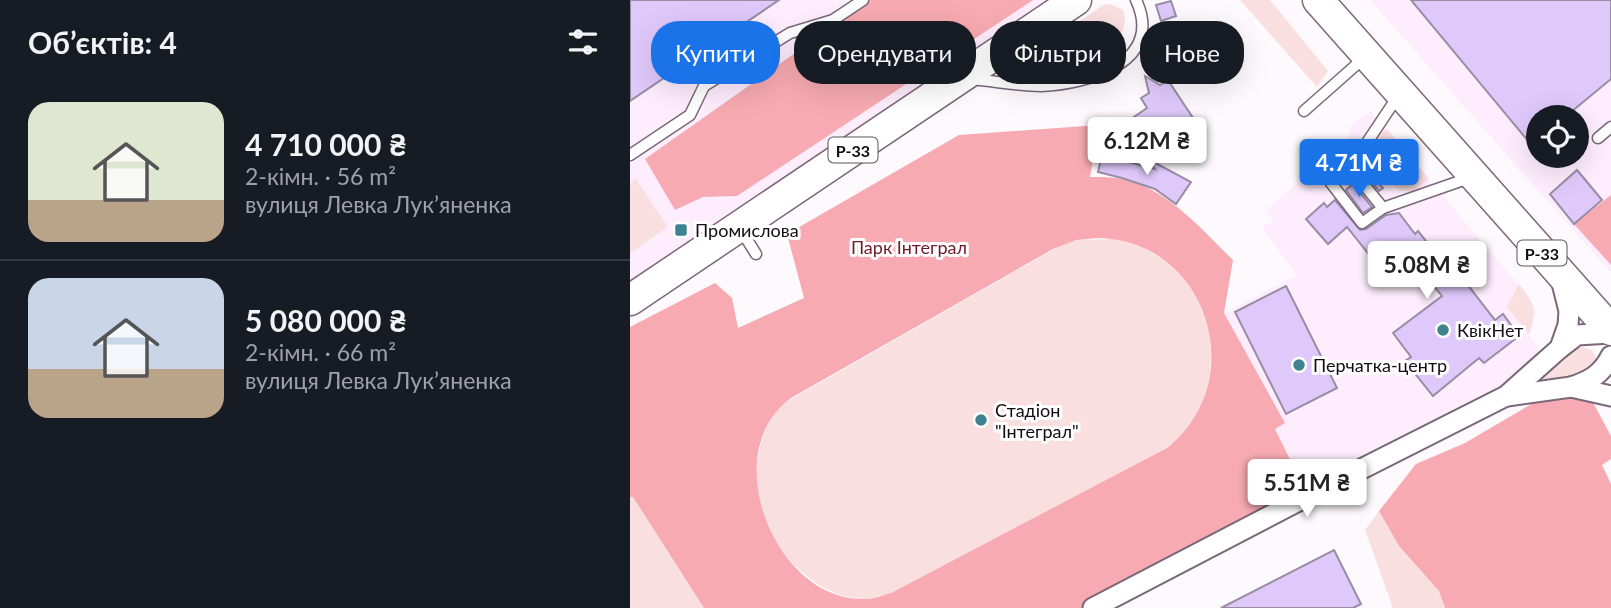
<!DOCTYPE html>
<html lang="uk">
<head>
<meta charset="utf-8">
<style>
	body { margin:0; font-family:Lato,sans-serif; background:#20242c; color:#f1f3f6; height:100vh; display:flex; flex-direction:column; font-size:26px; white-space:nowrap }
	* { box-sizing:border-box; margin:0 }
	p { font-size:23px; color:#9ea1a6 }
	.icon { flex:none; width:38px; height:38px; fill:none; stroke:currentColor; stroke-width:2; stroke-linecap:round; stroke-linejoin:round }
	.map { position:relative; flex:1; overflow:hidden }
	.details { display:flex; flex-direction:column; background:#171b24; width:630px }
	.details>* { flex:none }
	.guide { position:absolute; left:21px; top:21px; width:665px; height:63px; display:flex; gap:14px }
	.controls { position:absolute; left:896px; top:105px; display:grid; gap:14px }
	.controls a { display:grid; place-items:center; width:63px; height:63px; border-radius:50%; background:#171b24; box-shadow:0 7px 28px #0002; font-size:35px }
	.price { position:absolute; translate:-50% -60px; padding:0 16px; border-radius:7px; background:#fff; color:#222; font-size:23px; line-height:46px; filter:drop-shadow(0 2px 4px #0008) }
	.price::after { content:''; position:absolute; left:50%; top:42px; width:21px; height:16px; margin-left:-10px; background:inherit; clip-path:polygon(0 0,100% 0,50% 100%) }
	.price.selected { background:#1a73e8; color:#fff }
	ul { padding:0; list-style:none }
	li { display:flex; align-items:center; gap:21px; height:175px; padding:0 28px }
	li+li { border-top:2px solid #363941 }
	li span { display:grid; place-items:center; flex:none; width:196px; height:140px; border-radius:21px; color:#555 }
	li>.icon { margin-inline-start:auto }
	span .icon { width:84px; height:84px; fill:#fffc; stroke-width:1 }
	li b { font-size:30px }
	h2 { display:flex; justify-content:space-between; align-items:center; height:84px; padding:0 28px; font-size:30px }
	.pill { padding:0 24px; border-radius:28px; background:#171b24; box-shadow:0 7px 28px #0002; font-size:24px; line-height:63px }
	.pill.selected { background:#1a73e8; color:#fff }
	main { display:flex; flex:1; min-height:0 }
	.map>svg:first-child { display:block }
	.built { fill:#feedfd; fill-rule:evenodd }
	.green { fill:#fadfe0 }
	.forest { fill:#f7aab1; fill-rule:evenodd }
	.building { fill:#dfc9fb; stroke:#978da4; stroke-width:2 }
	.lines { fill:none; stroke-linecap:round; stroke-linejoin:round }
	.service-casing { stroke:#7a6779; stroke-width:13 }
	.minor-casing { stroke:#7a6779; stroke-width:23 }
	.primary-casing { stroke:#7a6779; stroke-width:33 }
	.service { stroke:#fff; stroke-width:10 }
	.minor { stroke:#fff; stroke-width:19 }
	.primary { stroke:#fff; stroke-width:30 }
	.poi-dot { fill:#3f8391; stroke:#fff; stroke-width:2.5 }
	.labels { text-anchor:middle; dominant-baseline:central; stroke-width:6; stroke-linejoin:round; paint-order:stroke }
	.shield { fill:#fff; stroke:#595459; stroke-width:2 }
	.shield-label { font-size:16px; font-weight:bold; fill:#120b12 }
	.poi-label { font-size:18px; fill:#120b12; stroke:#fff; text-anchor:start }
	.park-label { font-size:18px; fill:#70192c; stroke:#fff }
</style>
</head>
<body>
<main>
<section class="details">
<h2>Об’єктів: 4<svg class="icon" aria-label="filters" viewBox="0 0 24 24"><path d="M4 7h16M4 17h16"/><circle cx="9" cy="7" r="2"/><circle cx="15" cy="17" r="2"/></svg></h2>
<ul>
<li><span style="background:linear-gradient(#dfe7d0 70%,#b9a48a 0)"><svg class="icon" aria-label="home" viewBox="0 0 24 24"><path d="M3 11l9-7 9 7M6 9v11h12V9"/></svg></span><div><b>4 710 000 ₴</b><p>2-кімн. · 56 m²</p><p>вулиця Левка Лукʼяненка</p></div></li>
<li><span style="background:linear-gradient(#c9d6e8 65%,#b9a48a 0)"><svg class="icon" aria-label="home" viewBox="0 0 24 24"><path d="M3 11l9-7 9 7M6 9v11h12V9"/></svg></span><div><b>5 080 000 ₴</b><p>2-кімн. · 66 m²</p><p>вулиця Левка Лукʼяненка</p></div></li>
</ul>
</section>
<div class="map">
<svg width="981" height="608" viewBox="0 0 981 608">
	<rect width="100%" height="100%" fill="#fdf9fd"/>
	<g class="built">
		<path d="M0 0H419L0 281Z"/>
		<path d="M740 0H981V273ZM908 117H947V156H908Z"/>
		<path d="M741 111 901 300 906 313 899 335 916 360 876 396 678 496 644 428 655 423 594 313 667 275 632 228 643 220 636 210 717 141 721 125Z"/>
	</g>
	<g class="green">
		<path d="M610 0H640L698 71 687 87Z"/>
		<path d="M481 4 493 10C502 34 476 52 457 62L438 60 426 50 425 39 473 5Z"/>
		<path d="M757 129 799 179 784 191H769L739 157 741 141Z"/>
		<path d="M6 179 38 227 0 253V183Z"/>
		<path d="M487 239C516 246 541 261 560 284 586 317 587 378 567 414 557 432 542 445 525 455L263 592C254 595 245 599 237 599 217 600 197 591 182 580 166 568 151 553 142 537 120 498 121 438 151 405L435 243 446 240Z"/>
		<path d="M889 284C906 306 907 309 899 335L877 307Z"/>
		<path d="M953 347 962 350 966 357 960 370 907 383 946 349Z"/>
		<path d="M0 497H3L74 608H0Z"/>
		<path d="M749 511 769 546 809 591 815 608H763L735 530Z"/>
	</g>
	<g class="forest">
		<path d="M240 0H403L107 196 73 197 45 210 15 159Z"/>
		<path d="M469 125 460 177C471 177 483 177 493 179 539 190 570 228 603 260L594 313 655 423 645 429 678 496 463 608H74L3 497H0V327L85 283 102 298 108 328 174 298 157 234 329 135ZM468 238C579 240 621 382 537 448L263 592C254 595 245 599 237 599 146 604 85 453 161 398L423 249 446 240Z"/>
		<path d="M981 195V265L944 224Z"/>
		<path d="M915 396 960 397 981 436V459L972 465 981 484V608H815L809 591 769 546 749 511 786 464 835 443Z"/>
	</g>
	<g class="building">
		<path d="M0 0H149L0 101Z"/>
		<path d="M781 0H981V79L935 117H908V153Z"/>
		<path d="M541 1 546 16 531 21 526 5Z"/>
		<path d="M515 76 530 85 538 80 567 124 518 157 496 127 506 120 504 117 517 108 511 98 519 93Z"/>
		<path d="M472 155 525 169 518 159 561 182 546 204 525 189 492 178 468 172Z"/>
		<path d="M947 170 972 200 944 224 920 194Z"/>
		<path d="M738 171 753 188 749 191 735 174Z"/>
		<path d="M723 184 742 207 733 213 716 190Z"/>
		<path d="M705 200 730 230 736 229 756 215 769 213 785 234 788 231 829 282 833 279 865 320 873 314 889 336 854 363 849 358 803 396 775 361 781 357 763 333 812 296 773 248 749 267 717 227 698 244 676 219 694 203 697 207Z"/>
		<path d="M656 286 707 388 656 414 605 312Z"/>
		<path d="M704 550 731 604 723 608H591Z"/>
	</g>
	<g class="lines">
		<defs>
			<g id="service">
				<path d="M341 79C365 81 388 86 411 86 459 84 535 62 506 0"/>
				<path d="M768 96 720 168 753 208 839 178"/>
				<path d="M674 111 734 58"/>
				<path d="M968 138 981 127"/>
				<path d="M0 155 60 115 74 86 160 33 203 20 233 0"/>
				<path d="M720 168 701 183 732 223 753 208"/>
				<path d="M111 230 126 254"/>
			</g>
			<g id="minor">
				<path d="M930 348 947 335 981 333"/>
				<path d="M941 387C960 381 972 374 981 356"/>
				<path d="M877 396 941 387 981 396"/>
				<path d="M463 608 678 496 876 396 930 348 938 325 939 311 931 279"/>
			</g>
			<g id="primary">
				<path d="M688 0 981 330"/>
				<path d="M0 300 446 0"/>
			</g>
		</defs>
		<use href="#service" class="service-casing"/>
		<use href="#minor" class="minor-casing"/>
		<use href="#primary" class="primary-casing"/>
		<use href="#service" class="service"/>
		<use href="#minor" class="minor"/>
		<use href="#primary" class="primary"/>
	</g>
	<g class="poi-dot">
		<rect x="44" y="223" width="14" height="14" rx="3.5"/>
		<circle cx="813" cy="330" r="7"/>
		<circle cx="669" cy="365" r="7"/>
		<circle cx="351" cy="420" r="7"/>
	</g>
	<g class="labels">
		<g class="shield">
			<rect x="198.5" y="137.5" width="49" height="25" rx="5"/>
			<rect x="887.5" y="240.5" width="49" height="25" rx="5"/>
		</g>
		<g class="shield-label">
			<text x="223" y="150">Р-33</text>
			<text x="912" y="253">Р-33</text>
		</g>
		<g class="poi-label">
			<text x="65" y="230">Промислова</text>
			<text x="827" y="330">КвікНет</text>
			<text x="683" y="365">Перчатка-центр</text>
			<text x="365" y="410">Стадіон<tspan x="365" dy="21">"Інтеграл"</tspan></text>
		</g>
		<g class="park-label">
			<text x="279" y="247">Парк Інтеграл</text>
		</g>
	</g>
</svg>
<div class="controls">
<a><svg class="icon" aria-label="locate" viewBox="0 0 24 24"><circle cx="12" cy="12" r="6"/><path d="M12 2v4M12 18v4M2 12h4M18 12h4"/></svg></a>
</div>
<b class="price" style="left:517px;top:177px">6.12M ₴</b>
<b class="price selected" style="left:729px;top:199px">4.71M ₴</b>
<b class="price" style="left:797px;top:301px">5.08M ₴</b>
<b class="price" style="left:677px;top:519px">5.51M ₴</b>
<div class="guide">
<a class="pill selected">Купити</a>
<a class="pill">Орендувати</a>
<a class="pill">Фільтри</a>
<a class="pill">Нове</a>
</div>
</div>
</main>
</body>
</html>
